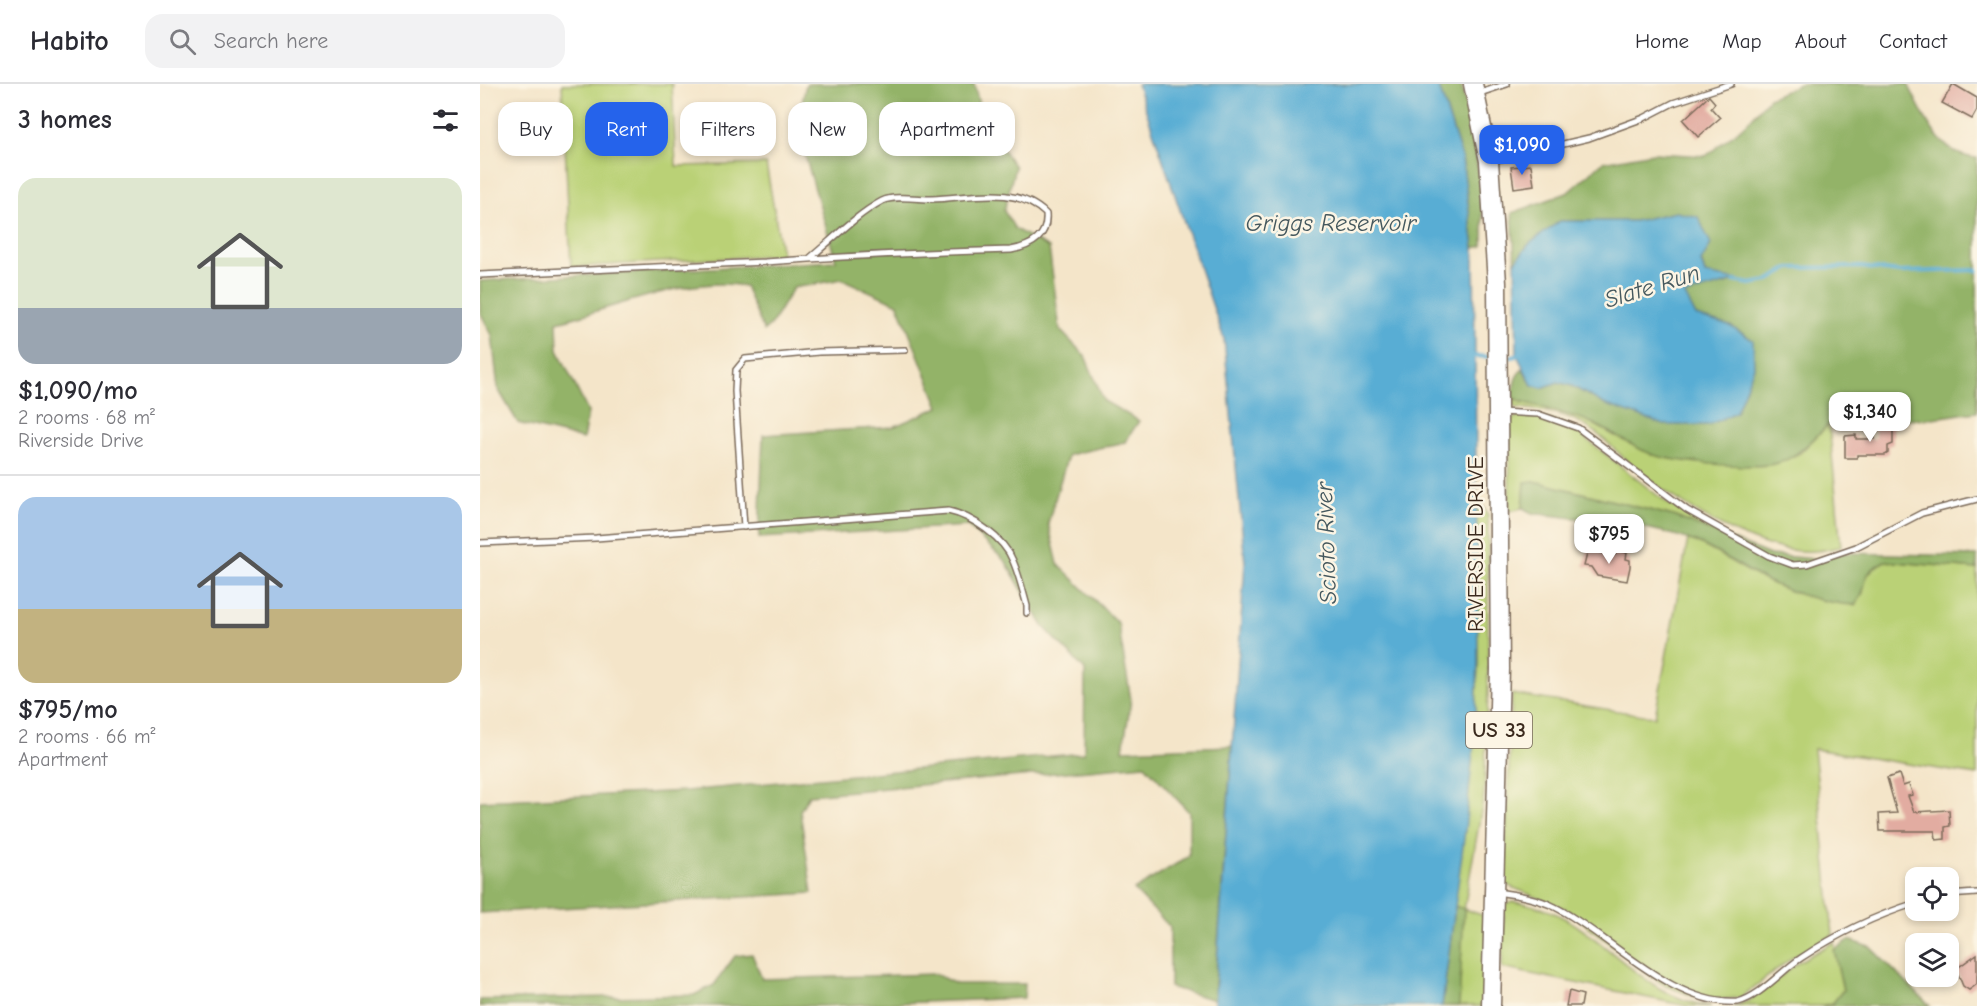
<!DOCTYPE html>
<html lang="en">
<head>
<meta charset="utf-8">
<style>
	body { margin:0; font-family:"Comic Neue",sans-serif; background:#f2f2f3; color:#2b2b33; height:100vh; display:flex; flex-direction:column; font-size:22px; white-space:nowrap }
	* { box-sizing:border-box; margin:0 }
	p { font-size:20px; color:#7c7c81 }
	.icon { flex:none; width:33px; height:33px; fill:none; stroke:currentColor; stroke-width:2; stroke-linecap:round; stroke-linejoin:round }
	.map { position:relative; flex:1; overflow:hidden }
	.details { display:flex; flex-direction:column; background:#fff; width:480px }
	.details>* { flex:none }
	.top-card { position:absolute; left:18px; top:18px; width:570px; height:54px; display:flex; gap:12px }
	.tools { position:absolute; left:1425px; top:783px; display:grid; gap:12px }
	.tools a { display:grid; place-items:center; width:54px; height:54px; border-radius:12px; background:#fff; box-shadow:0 3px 9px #0003; font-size:30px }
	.price { position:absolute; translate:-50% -51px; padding:0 14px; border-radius:12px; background:#fff; color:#222; font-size:20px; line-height:39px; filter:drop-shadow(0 2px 3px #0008) }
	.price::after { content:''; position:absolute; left:50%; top:36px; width:18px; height:14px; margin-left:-9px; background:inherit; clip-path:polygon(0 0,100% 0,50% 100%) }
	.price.selected { background:#2563eb; color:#fff }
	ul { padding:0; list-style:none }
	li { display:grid; align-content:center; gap:12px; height:318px; padding:0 18px }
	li+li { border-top:2px solid #e1e1e2 }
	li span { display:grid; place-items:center; height:186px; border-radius:18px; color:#555 }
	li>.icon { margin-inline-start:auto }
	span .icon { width:108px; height:108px; fill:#fffc; stroke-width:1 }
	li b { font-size:26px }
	h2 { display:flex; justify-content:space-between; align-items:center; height:72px; padding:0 18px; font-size:26px }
	.tag { padding:0 21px; border-radius:18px; background:#fff; box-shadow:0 3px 9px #0003; font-size:21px; line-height:54px }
	.tag.selected { background:#2563eb; color:#fff }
	header { display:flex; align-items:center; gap:36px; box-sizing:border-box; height:84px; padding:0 30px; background:#fff; border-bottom:2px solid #e1e1e2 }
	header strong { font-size:28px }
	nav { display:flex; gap:33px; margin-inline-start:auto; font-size:21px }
	.search { width:420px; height:54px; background:#f2f2f3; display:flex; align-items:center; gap:15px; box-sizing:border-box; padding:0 21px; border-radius:18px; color:#7c7c81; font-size:22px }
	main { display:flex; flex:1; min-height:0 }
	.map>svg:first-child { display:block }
	.green { fill:#bad176; stroke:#7a7e4a; stroke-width:1.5 }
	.forest { fill:#93b367; stroke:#676e42; stroke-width:1.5 }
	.water { fill:#58add4; stroke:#4a6c79; stroke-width:1.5 }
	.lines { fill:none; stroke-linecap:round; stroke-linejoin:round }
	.stream { stroke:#58add4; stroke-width:4 }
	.building { fill:#e2aca1 }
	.lane-casing { stroke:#7c6b5a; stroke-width:8 }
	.primary-casing { stroke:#7c6b5a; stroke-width:21 }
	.lane { stroke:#fff; stroke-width:5 }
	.primary { stroke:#fff; stroke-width:18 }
	.labels { text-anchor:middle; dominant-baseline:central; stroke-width:5; stroke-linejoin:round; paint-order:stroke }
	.shield { fill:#fcf5e5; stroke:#75675a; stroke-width:1.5 }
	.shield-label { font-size:21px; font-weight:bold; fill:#3b2a1e }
	.street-label { font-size:22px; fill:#3b2a1e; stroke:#fcf5e5 }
	.water-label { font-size:24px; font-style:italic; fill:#45585e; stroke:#fcf5e5 }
</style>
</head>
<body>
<header>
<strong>Habito</strong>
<div class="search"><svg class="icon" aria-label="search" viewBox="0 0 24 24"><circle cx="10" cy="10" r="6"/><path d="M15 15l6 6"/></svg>Search here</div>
<nav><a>Home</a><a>Map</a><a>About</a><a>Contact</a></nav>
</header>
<main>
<section class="details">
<h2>3 homes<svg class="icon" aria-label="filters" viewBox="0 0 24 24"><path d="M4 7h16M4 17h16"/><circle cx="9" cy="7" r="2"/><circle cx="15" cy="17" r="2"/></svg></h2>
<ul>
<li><span style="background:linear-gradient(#dfe7d0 70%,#9aa5b1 0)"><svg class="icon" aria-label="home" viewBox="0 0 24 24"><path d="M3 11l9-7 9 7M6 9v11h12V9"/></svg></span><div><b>$1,090/mo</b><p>2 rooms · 68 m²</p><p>Riverside Drive</p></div></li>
<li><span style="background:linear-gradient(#a9c7e8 60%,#c2b280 0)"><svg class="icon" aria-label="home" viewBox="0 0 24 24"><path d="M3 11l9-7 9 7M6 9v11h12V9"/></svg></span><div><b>$795/mo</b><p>2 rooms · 66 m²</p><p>Apartment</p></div></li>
</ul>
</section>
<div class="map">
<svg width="1497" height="922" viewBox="0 0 1497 922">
	<rect width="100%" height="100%" fill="#fcf5e5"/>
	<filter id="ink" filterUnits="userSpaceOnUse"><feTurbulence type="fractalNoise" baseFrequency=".0167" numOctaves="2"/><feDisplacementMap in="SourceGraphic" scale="12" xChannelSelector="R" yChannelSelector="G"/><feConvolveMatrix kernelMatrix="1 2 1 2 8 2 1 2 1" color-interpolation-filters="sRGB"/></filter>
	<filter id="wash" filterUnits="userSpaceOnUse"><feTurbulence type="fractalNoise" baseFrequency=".008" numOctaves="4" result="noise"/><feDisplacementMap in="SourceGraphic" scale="24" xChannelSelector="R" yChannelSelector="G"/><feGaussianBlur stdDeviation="1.35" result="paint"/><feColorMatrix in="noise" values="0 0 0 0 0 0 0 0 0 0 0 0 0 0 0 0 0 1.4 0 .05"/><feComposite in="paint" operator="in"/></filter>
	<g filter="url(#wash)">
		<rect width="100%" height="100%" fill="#f4e5c9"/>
		<g class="green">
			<path d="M82 0H192L196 82 286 80 302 171 91 183Z"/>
			<path d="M1033 313 1039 318 1065 322 1106 336 1137 353 1205 377 1273 381 1299 379 1320 369 1349 340 1361 463C1352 464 1343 467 1334 467 1274 471 1202 421 1157 386 1138 370 1123 351 1101 339 1081 328 1057 326 1034 323Z"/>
			<path d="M1038 332 1075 336 1091 343 1187 419 1254 457 1193 432 1054 397 1045 399 1043 424 1029 427 1030 345 1033 335Z"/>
			<path d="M1003 423 1008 431V607L1004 711 984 825 1014 835 1012 922H962L995 649 998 578 995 428Z"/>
			<path d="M1208 455C1235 466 1257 482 1282 495 1309 508 1345 520 1375 521 1392 503 1375 492 1405 477L1497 485V691L1334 665 1353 851 1312 874 1260 914 1224 916 1186 902 1172 893 1086 825 1024 800 1032 610 1175 633Z"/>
			<path d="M1033 818C1117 825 1150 914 1231 922H1208L1022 884 1024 825 1026 820Z"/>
			<path d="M1354 858 1363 906 1353 919 1340 922H1253L1269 917 1320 877Z"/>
		</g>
		<g class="forest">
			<path d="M326 0H494L503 37 535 83 524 127 535 145 569 164 580 246 605 272 624 317 659 337 645 358 588 371 568 439 578 480 638 539 651 616 643 666 752 662 734 916 690 903V843L654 806 709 772V728L665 681 329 711 320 727 332 809 0 829V717L206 707 604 669 605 586 563 542 526 478 488 442 279 454 283 351 413 343 459 323 418 220 362 195 313 204 291 241 284 247 265 202C207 191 134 225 77 238L78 266 108 328 103 355 38 339 18 305 12 251 0 228V197L356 177 317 44Z"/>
			<path d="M958 0H981C993 54 1005 106 1003 162L994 164 982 74Z"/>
			<path d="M1320 0H1428C1443 30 1459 73 1497 74V328C1475 330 1451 336 1429 335 1414 335 1384 324 1371 329 1342 337 1329 368 1301 378 1279 387 1194 378 1171 370 1147 361 1126 343 1102 335 1088 330 1040 319 1033 313 1034 301 1034 292 1043 285L1052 301 1062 304 1078 298 1092 302 1124 320 1256 328 1274 283 1272 256 1250 242 1216 232 1204 210 1256 197 1225 190 1221 176 1231 160 1196 128 1155 137H1080L1049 160 1035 178 1032 129 1087 109 1123 78 1173 69 1226 72 1267 39 1289 14Z"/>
			<path d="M1054 397 1193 432 1290 471 1335 475 1362 469 1497 472V485L1405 477C1375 492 1392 503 1375 521 1344 519 1306 508 1279 493 1256 480 1235 465 1210 456 1161 438 1103 436 1052 429L1043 424 1045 398Z"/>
			<path d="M975 822 984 825 979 922H962Z"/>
			<path d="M1369 856 1390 863 1450 922H1340L1353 919 1363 906 1354 866Z"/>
			<path d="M272 870 282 895 455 890 476 900H545L544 914 343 922H0V916L214 911 234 901 255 872Z"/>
		</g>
		<g class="water">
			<path d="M657 0H958L982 74 994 164 998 578 995 649 985 747 962 922H734L765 479 744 255Z"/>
			<path d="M1196 128 1218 133 1231 160 1221 178 1225 190 1258 196 1205 211 1216 232 1250 242 1273 256 1274 283 1256 328 1229 341H1184L1124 320 1092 302 1078 298 1062 304 1052 301 1037 271 1035 178 1049 160 1080 137H1155Z"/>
		</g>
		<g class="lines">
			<g class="stream">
				<path d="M1254 197 1270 200 1288 197 1309 184 1381 183 1419 188 1497 186"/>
				<path d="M991 272 1014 273"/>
				<path d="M1024 273H1033L1040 270"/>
			</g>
		</g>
		<g id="blocks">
			<g class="building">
				<path d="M1473 0 1497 14V26L1492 35 1462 19Z"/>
				<path d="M1229 12 1235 19 1231 24 1240 34 1218 53 1203 36Z"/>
				<path d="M1051 81 1054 101 1034 104 1031 83Z"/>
				<path d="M1395 342H1413V360L1408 362V369L1405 371H1377V374H1365V352L1376 351V355H1395Z"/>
				<path d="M1108 466 1135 471 1136 466 1147 469 1146 475 1150 476V483L1147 497 1117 492 1111 483 1104 482Z"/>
				<path d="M1419 690 1423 702 1429 700 1433 711 1428 712 1434 728 1469 726 1470 742 1465 743V755L1456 756 1455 747H1400L1399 730 1417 729 1407 694Z"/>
				<path d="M1497 870V900L1489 906 1483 902 1476 885Z"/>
				<path d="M1089 907 1103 911 1101 922H1086Z"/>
			</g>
		</g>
	</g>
	<g filter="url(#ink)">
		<use href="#blocks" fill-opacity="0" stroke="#7c6b5a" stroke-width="1.5"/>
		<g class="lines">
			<defs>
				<g id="lane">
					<path d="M1000 9 1027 0"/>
					<path d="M1011 77 1109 54 1164 34 1193 19 1251 0"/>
					<path d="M0 191 285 178C367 172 449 168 531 166 552 162 568 153 566 130 536 100 490 114 452 115 438 115 414 111 402 117 376 131 352 156 330 174"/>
					<path d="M1020 328 1058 330 1098 344 1207 426 1289 472 1313 481 1327 480 1376 463 1442 429 1497 415"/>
					<path d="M264 443 255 307 256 286 265 275 339 268 425 266"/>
					<path d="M0 459 116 454 468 427C492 432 524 454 533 477 539 491 543 507 547 522V529"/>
					<path d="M1017 808C1037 811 1057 814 1075 823 1129 850 1191 922 1258 918 1281 912 1301 887 1321 874 1357 850 1394 832 1436 819"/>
					<path d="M1468 811 1497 809"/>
				</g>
				<path id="primary" d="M993 0 1009 77 1017 199 1020 585 1011 922"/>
			</defs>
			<use href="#lane" class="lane-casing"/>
			<use href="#primary" class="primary-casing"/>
			<use href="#lane" class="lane"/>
			<use href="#primary" class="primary"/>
		</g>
	</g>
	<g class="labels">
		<rect class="shield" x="986" y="628" width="66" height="36" rx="4.5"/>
		<g class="shield-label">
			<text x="1019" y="646">US 33</text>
		</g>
		<g class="street-label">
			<text transform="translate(996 460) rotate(-90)">RIVERSIDE DRIVE</text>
		</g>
		<g class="water-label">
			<text x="851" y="139">Griggs Reservoir</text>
			<text transform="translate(1172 202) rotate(-17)">Slate Run</text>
			<text transform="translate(846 459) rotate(-92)">Scioto River</text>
		</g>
	</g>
</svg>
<div class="tools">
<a><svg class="icon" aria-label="locate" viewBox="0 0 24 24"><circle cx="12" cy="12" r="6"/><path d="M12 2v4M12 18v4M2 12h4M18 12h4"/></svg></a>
<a><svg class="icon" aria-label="layers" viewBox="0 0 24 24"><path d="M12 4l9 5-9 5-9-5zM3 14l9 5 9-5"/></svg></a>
</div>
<b class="price selected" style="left:1042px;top:92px">$1,090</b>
<b class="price" style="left:1390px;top:359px">$1,340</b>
<b class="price" style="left:1129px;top:481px">$795</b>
<div class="top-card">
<a class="tag">Buy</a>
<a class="tag selected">Rent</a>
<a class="tag">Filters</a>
<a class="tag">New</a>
<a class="tag">Apartment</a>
</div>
</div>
</main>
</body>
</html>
